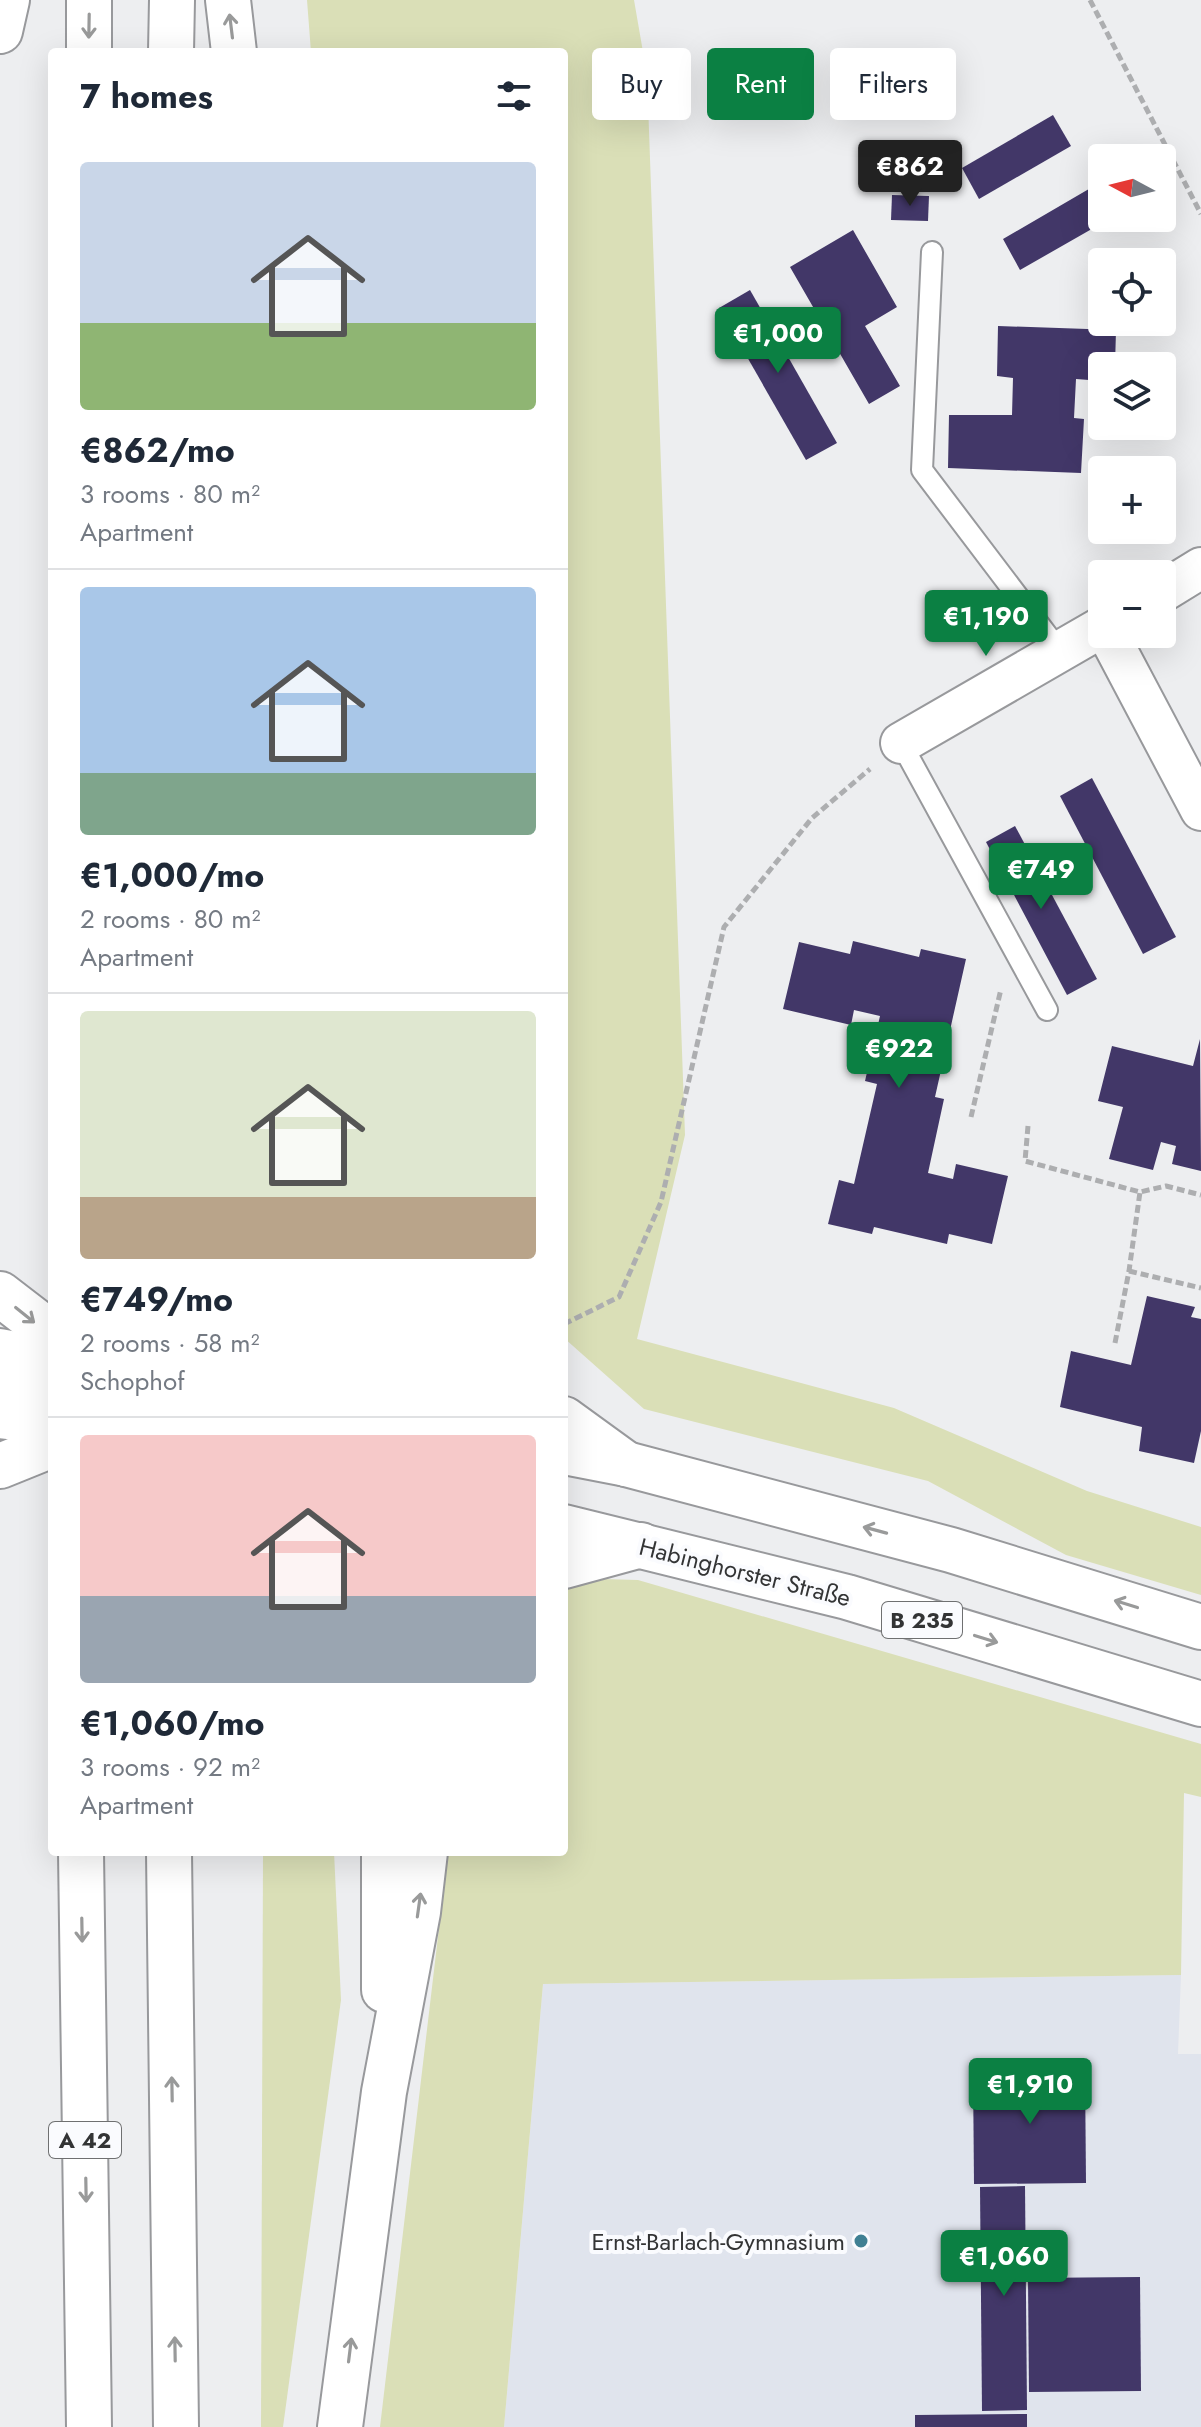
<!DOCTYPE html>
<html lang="en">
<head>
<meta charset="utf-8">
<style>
	body { margin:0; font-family:Jost,sans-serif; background:#f2f2f3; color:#1f2937; height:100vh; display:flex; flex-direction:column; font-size:30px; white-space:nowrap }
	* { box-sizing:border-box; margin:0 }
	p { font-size:26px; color:#747a83 }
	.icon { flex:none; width:44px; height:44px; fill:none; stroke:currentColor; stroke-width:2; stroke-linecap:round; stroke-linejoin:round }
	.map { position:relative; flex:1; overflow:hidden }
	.details { position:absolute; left:48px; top:48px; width:520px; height:1808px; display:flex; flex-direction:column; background:#fff; border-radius:8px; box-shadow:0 8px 32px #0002 }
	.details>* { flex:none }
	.guide { position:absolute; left:592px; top:48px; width:488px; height:72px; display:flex; gap:16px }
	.needle { width:52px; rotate:277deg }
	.controls { position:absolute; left:1088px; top:144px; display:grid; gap:16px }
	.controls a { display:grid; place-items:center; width:88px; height:88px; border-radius:8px; background:#fff; box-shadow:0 8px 32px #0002; font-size:40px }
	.price { position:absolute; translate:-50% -68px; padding:0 18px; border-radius:8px; background:#0b8043; color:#fff; font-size:26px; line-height:52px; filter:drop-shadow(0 2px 4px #0008) }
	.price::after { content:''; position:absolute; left:50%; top:48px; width:24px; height:18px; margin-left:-12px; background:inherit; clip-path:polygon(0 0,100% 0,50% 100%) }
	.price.active { background:#222; color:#fff }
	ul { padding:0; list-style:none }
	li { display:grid; align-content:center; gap:16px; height:424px; padding:0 32px }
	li+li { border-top:2px solid #e0e1e3 }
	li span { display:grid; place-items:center; height:248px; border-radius:8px; color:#555 }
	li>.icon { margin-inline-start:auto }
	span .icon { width:144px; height:144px; fill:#fffc; stroke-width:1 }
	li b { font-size:34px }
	h2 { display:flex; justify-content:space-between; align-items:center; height:96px; padding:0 32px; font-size:34px }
	.tag { padding:0 28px; border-radius:8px; background:#fff; box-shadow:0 8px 32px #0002; font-size:28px; line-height:72px }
	.tag.active { background:#0b8043; color:#fff }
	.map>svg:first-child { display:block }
	.built { fill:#e0e4ed }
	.green { fill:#dadfb7 }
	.building { fill:#423768 }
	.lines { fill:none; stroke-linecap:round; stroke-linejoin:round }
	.service-casing { stroke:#98999c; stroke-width:24 }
	.minor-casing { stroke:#98999c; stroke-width:44 }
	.primary-casing { stroke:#98999c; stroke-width:48 }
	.motorway-casing { stroke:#98999c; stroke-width:48 }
	.path { stroke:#adaeb0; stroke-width:5; stroke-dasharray:8 4; stroke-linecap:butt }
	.service { stroke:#fff; stroke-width:20 }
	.minor { stroke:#fff; stroke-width:40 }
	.primary { stroke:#fff; stroke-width:44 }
	.motorway { stroke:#fff; stroke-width:44 }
	.oneway { stroke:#999a9a }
	.poi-dot { fill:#408093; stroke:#fafbfe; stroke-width:3 }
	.labels { text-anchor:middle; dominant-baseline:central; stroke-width:8; stroke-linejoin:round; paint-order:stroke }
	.shield { fill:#fafbfe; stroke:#6f7071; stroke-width:2 }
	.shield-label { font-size:22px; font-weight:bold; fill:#333435 }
	.street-label { font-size:24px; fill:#333435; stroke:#fafbfe }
	.poi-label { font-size:24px; fill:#333435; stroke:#fafbfe; text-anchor:end }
</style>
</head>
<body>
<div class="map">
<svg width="1201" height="2427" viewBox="0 0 1201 2427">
	<rect width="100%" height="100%" fill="#edeef0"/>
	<path class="built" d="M1181 1975 1178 2054H1201V2427H504L543 1984Z"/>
	<g class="green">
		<path d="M307 0H634L647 75 685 1135 637 1339 894 1408 1087 1491 1201 1527V1595L1066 1555 928 1481 644 1409 564 1338V52H311Z"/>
		<path d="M602 1579 638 1580 1201 1744V1797L1184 1793 1181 1975 543 1984 504 2427H380L448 1852H564V1587Z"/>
		<path d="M263 1852H334L341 2000 283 2427H261Z"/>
	</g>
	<g class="building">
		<path d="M1053 115 1071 146 979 199 962 168Z"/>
		<path d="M1094 186 1102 200V218H1111L1020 270 1003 239Z"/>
		<path d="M892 195 929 196 928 221 891 220Z"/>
		<path d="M853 230 897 307 865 326 900 386 869 404 790 267Z"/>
		<path d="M750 290 837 443 806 460 719 308Z"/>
		<path d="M998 326 1116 330 1115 366H1102V381L1076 379 1074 418 1084 419 1081 473 948 468 949 415H1012L1013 378 997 376Z"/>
		<path d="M1092 778 1176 937 1143 954 1060 796Z"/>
		<path d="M1015 826 1097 979 1067 995 986 842Z"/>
		<path d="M853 941 919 957 921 949 966 959 935 1097 944 1099 928 1173 953 1179 956 1164 1008 1176 992 1244 949 1234 947 1244 874 1227 872 1234 828 1224 839 1180 854 1184 877 1084 865 1081 880 1016 854 1010 851 1025 783 1009 799 942 850 954Z"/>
		<path d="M1200 1039 1201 1171 1172 1164 1176 1146 1161 1142 1153 1170 1109 1159 1123 1107 1098 1101 1112 1046 1193 1066Z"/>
		<path d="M1147 1296 1195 1307 1191 1317 1201 1319V1431L1194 1463 1139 1451 1142 1427 1060 1407 1071 1351 1131 1365Z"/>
		<path d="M1085 2069 1086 2183 974 2184 973 2070Z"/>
		<path d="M1025 2186 1027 2410 982 2411 980 2187Z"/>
		<path d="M1140 2277 1141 2391 1029 2392 1028 2278Z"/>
		<path d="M1027 2414V2427H915V2415Z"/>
	</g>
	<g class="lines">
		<defs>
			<g id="service">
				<path d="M932 252 922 470 1060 652"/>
				<path d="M901 743 1047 1010"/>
			</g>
			<g id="minor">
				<path d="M1162 592 1201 568"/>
				<path d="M1108 634 1201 810"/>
				<path d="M901 743 1102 627"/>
			</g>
			<g id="primary">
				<path d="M0 1351 52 1361"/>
				<path d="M0 1416 52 1422"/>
				<path d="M564 1452 626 1464 951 1550 1201 1627"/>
				<path d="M564 1527 847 1597 1201 1704"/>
			</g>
			<g id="motorway">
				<path d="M228 0 234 52"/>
				<path d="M0 31 7 0"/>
				<path d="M89 52V0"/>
				<path d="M171 52 172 0"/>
				<path d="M0 1294 52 1334"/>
				<path d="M0 1379 52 1403"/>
				<path d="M564 1419 626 1464"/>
				<path d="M0 1466 52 1445"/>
				<path d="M564 1566 641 1545"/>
				<path d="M81 1852 89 2427"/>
				<path d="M169 1852 176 2427"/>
				<path d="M384 1990V1852"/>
				<path d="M340 2427 384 2092 418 1912 425 1852"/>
			</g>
		</defs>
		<use href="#service" class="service-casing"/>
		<use href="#minor" class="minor-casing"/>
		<use href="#primary" class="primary-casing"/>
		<use href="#motorway" class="motorway-casing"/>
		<g class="path">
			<path d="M1090 0 1201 214"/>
			<path d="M971 1117 1001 989"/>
			<path d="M1028 1126 1025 1161 1140 1192 1166 1186 1201 1195"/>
			<path d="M1129 1271 1201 1288"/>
			<path d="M564 1324 619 1297 661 1202 724 927 812 818 870 769"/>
			<path d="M1115 1343 1129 1271 1140 1192"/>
		</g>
		<use href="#service" class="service"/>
		<use href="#minor" class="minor"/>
		<use href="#primary" class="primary"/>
		<use href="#motorway" class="motorway"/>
	</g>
	<defs><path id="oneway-shaft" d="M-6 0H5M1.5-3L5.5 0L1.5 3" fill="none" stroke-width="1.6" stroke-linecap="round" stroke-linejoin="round" transform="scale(2)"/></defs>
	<g class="oneway">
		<use href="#oneway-shaft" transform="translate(89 26) rotate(91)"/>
		<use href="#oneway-shaft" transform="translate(231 26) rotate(-97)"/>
		<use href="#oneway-shaft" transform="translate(25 1315) rotate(39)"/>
		<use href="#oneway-shaft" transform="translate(875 1530) rotate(-165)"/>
		<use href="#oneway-shaft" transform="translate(1126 1604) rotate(-163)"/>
		<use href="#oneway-shaft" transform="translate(986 1639) rotate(17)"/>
		<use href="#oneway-shaft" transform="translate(419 1905) rotate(-82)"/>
		<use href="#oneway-shaft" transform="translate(82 1930) rotate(89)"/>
		<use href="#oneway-shaft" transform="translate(172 2089) rotate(-91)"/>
		<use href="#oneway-shaft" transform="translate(86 2190) rotate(89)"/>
		<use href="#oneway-shaft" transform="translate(175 2349) rotate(-91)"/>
		<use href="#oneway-shaft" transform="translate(350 2350) rotate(-83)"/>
	</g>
	<circle class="poi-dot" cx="861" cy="2241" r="8"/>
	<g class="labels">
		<g class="shield">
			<rect x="882" y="1602" width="80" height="36" rx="6"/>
			<rect x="49" y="2122" width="72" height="36" rx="6"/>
		</g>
		<g class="shield-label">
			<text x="922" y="1620">B 235</text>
			<text x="85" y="2140">A 42</text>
		</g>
		<g class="street-label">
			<text transform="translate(745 1572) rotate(14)">Habinghorster Straße</text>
		</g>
		<g class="poi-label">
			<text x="845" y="2241">Ernst-Barlach-Gymnasium</text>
		</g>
	</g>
</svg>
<div class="controls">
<a><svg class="needle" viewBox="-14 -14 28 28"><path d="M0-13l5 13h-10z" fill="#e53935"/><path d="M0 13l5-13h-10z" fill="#747a83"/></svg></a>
<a><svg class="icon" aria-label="locate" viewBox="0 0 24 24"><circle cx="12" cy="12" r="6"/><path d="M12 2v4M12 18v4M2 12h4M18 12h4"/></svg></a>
<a><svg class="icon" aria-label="layers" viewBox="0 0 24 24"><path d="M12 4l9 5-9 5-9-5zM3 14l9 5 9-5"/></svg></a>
<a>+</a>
<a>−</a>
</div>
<b class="price active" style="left:910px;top:208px">€862</b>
<b class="price" style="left:778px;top:375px">€1,000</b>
<b class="price" style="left:986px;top:658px">€1,190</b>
<b class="price" style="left:1041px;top:911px">€749</b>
<b class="price" style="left:899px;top:1090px">€922</b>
<b class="price" style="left:1030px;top:2126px">€1,910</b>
<b class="price" style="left:1004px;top:2298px">€1,060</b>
<div class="guide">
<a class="tag">Buy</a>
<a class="tag active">Rent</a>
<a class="tag">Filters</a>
</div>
<section class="details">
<h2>7 homes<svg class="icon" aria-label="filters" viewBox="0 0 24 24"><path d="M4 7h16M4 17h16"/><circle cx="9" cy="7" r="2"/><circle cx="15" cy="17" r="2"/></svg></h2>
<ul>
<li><span style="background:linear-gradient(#c9d6e8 65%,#8fb573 0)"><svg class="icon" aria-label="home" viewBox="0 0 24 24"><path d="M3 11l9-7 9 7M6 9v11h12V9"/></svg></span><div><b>€862/mo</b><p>3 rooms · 80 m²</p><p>Apartment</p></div></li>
<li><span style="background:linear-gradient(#a9c7e8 75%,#7fa58c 0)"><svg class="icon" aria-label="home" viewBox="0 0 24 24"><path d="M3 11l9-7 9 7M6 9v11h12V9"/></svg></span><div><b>€1,000/mo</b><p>2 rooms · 80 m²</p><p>Apartment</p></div></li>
<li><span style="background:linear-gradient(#dfe7d0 75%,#b9a48a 0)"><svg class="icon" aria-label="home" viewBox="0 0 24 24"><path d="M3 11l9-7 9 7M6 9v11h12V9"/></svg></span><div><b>€749/mo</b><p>2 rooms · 58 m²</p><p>Schophof</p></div></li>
<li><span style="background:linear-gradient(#f6c9c9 65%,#9aa5b1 0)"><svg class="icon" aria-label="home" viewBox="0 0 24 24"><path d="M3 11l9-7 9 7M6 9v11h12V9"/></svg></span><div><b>€1,060/mo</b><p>3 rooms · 92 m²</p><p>Apartment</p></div></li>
</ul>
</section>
</div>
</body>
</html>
